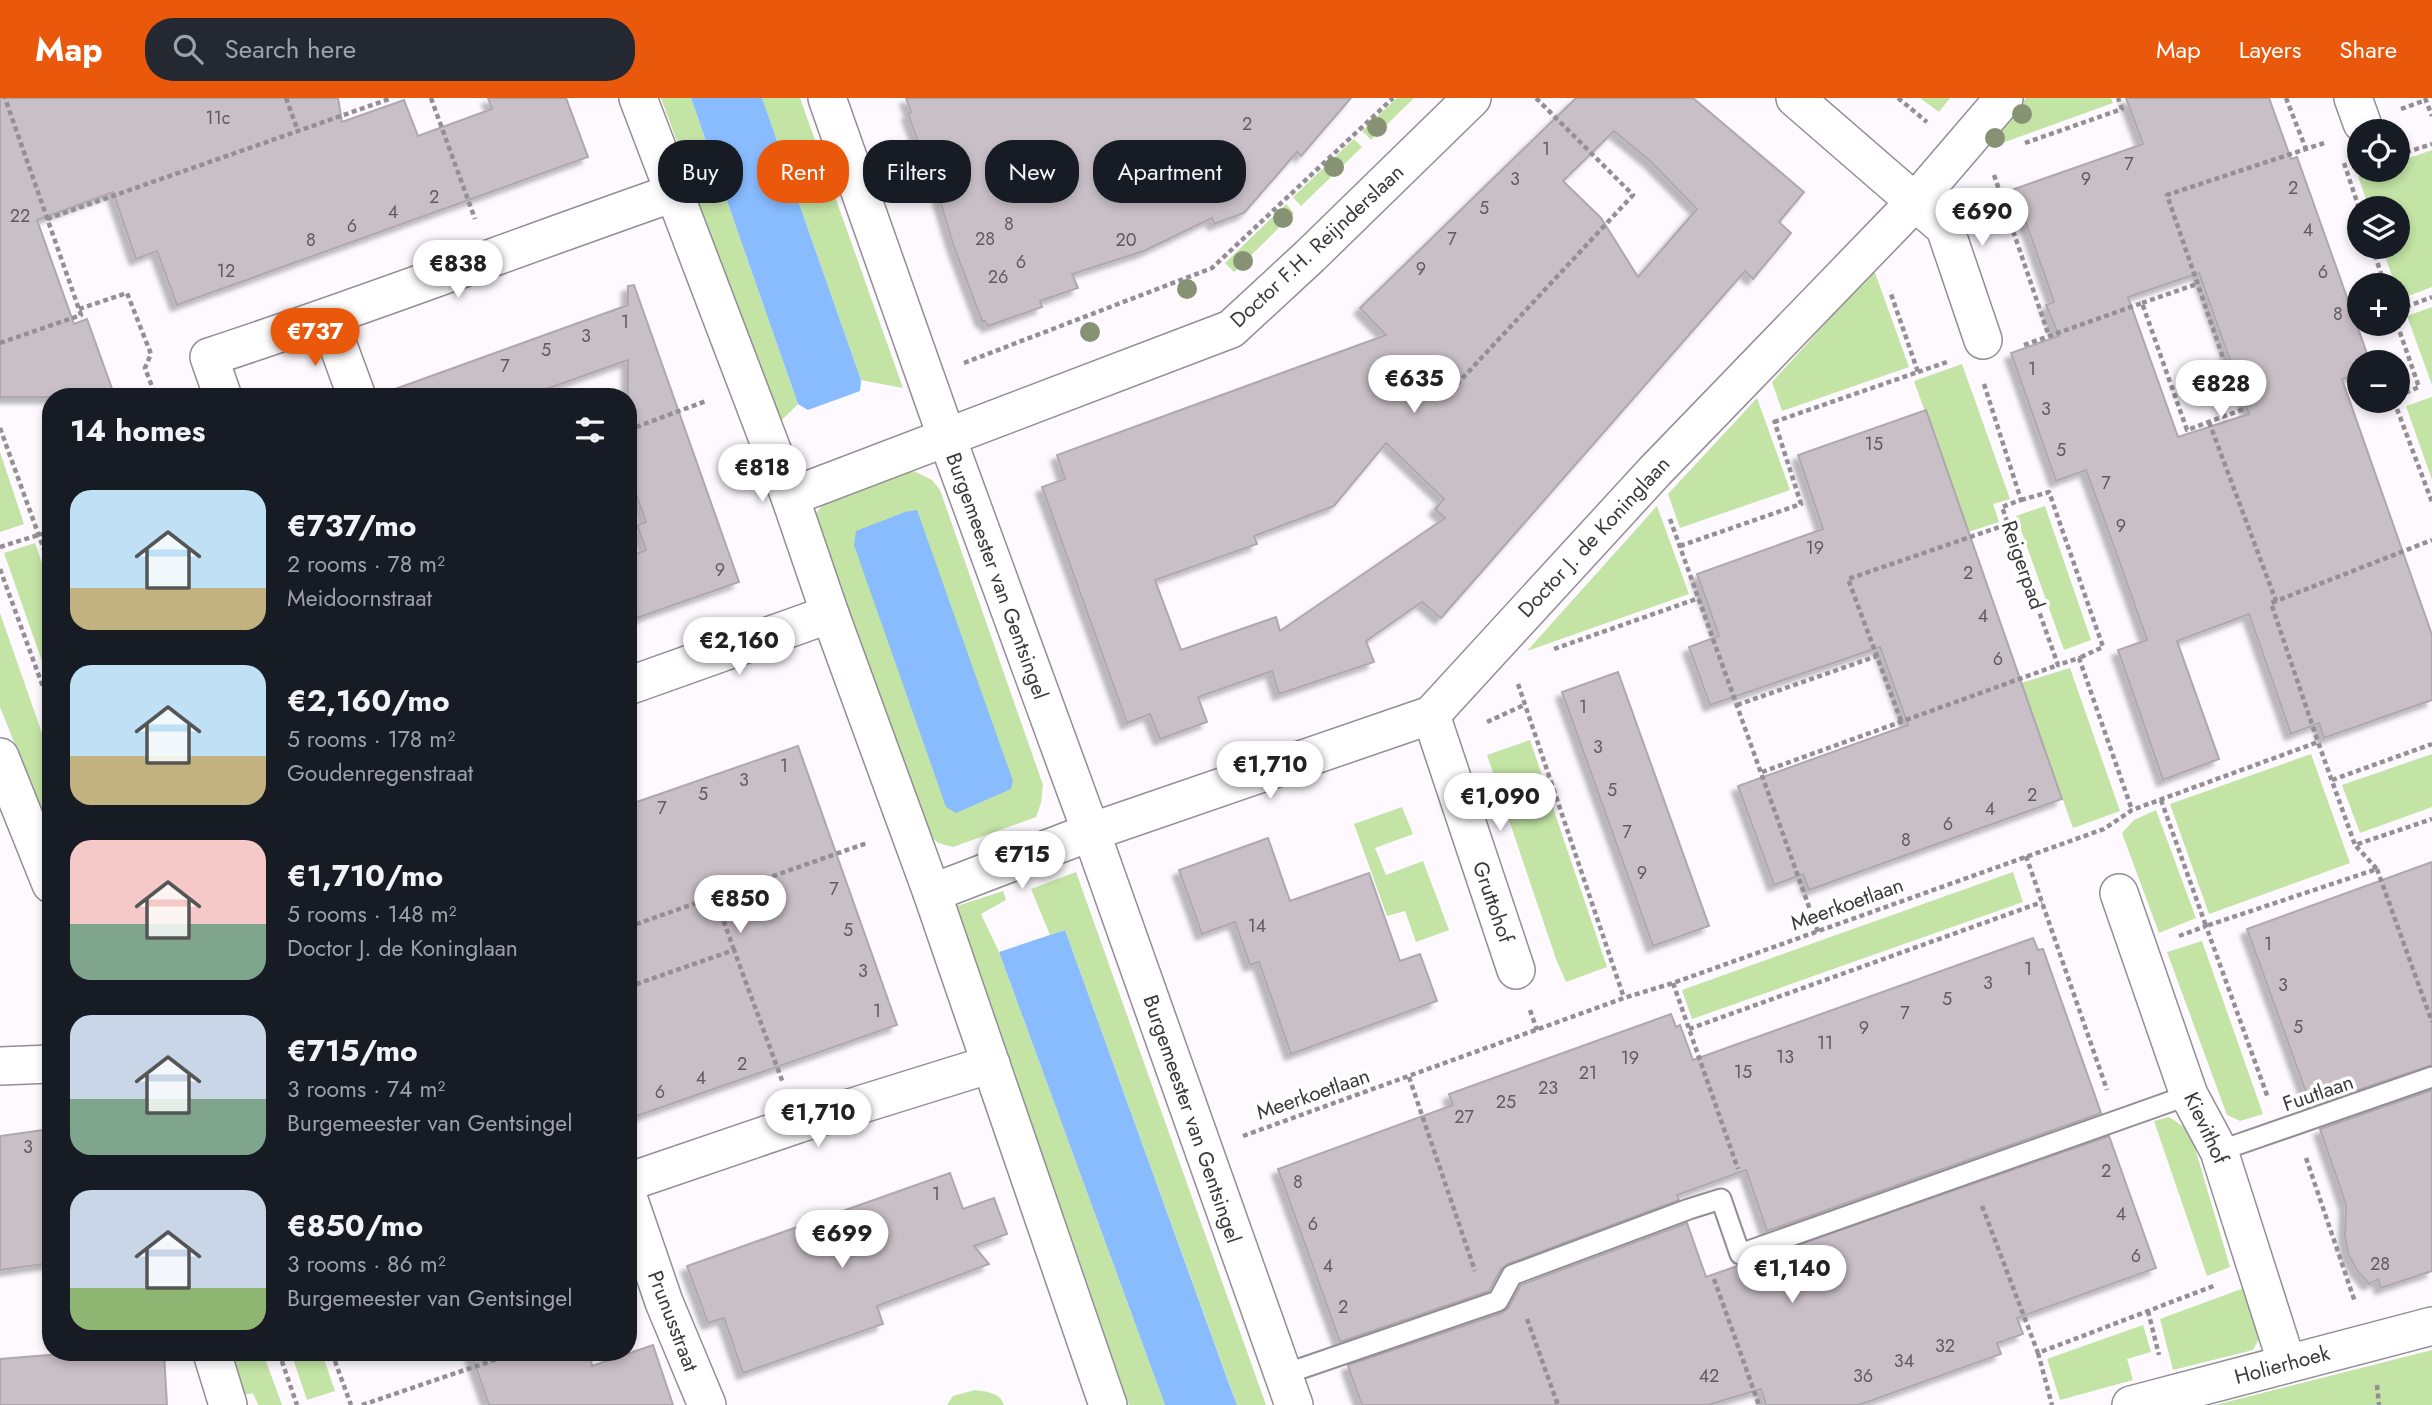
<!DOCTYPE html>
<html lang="en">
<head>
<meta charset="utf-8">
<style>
	body { margin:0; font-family:Jost,sans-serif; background:#242831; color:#f1f3f6; height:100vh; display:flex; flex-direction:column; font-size:26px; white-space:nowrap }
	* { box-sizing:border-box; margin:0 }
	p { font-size:23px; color:#9ea1a6 }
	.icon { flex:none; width:38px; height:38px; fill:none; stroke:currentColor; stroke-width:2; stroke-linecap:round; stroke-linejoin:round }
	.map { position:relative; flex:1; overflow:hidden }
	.side { position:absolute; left:42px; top:290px; width:595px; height:973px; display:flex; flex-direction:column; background:#171b24; border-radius:28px; box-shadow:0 4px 10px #0003 }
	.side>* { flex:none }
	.guide { position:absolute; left:658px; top:42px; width:665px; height:63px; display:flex; gap:14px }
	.tools { position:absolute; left:2347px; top:21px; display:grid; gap:14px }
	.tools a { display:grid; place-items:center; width:63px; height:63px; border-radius:50%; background:#171b24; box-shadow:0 4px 10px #0003; font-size:35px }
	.price { position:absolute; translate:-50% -60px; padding:0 16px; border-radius:24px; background:#fff; color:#222; font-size:23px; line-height:46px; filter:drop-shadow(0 2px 4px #0008) }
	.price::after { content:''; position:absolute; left:50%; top:42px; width:21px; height:16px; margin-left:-10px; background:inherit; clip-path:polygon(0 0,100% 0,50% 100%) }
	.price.on { background:#ea580c; color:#fff }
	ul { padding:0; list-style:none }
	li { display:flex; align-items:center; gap:21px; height:175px; padding:0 28px }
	li span { display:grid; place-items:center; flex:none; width:196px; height:140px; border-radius:21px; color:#555 }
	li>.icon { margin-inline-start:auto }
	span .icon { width:84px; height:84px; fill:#fffc; stroke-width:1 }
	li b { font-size:30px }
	h2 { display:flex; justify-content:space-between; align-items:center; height:84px; padding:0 28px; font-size:30px }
	.chip { padding:0 24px; border-radius:28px; background:#171b24; box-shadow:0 4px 10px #0003; font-size:24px; line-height:63px }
	.chip.on { background:#ea580c; color:#fff }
	header { display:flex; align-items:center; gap:42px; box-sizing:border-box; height:98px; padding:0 35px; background:#ea580c; color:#fff }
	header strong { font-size:33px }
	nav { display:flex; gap:38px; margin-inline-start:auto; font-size:24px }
	.search { width:490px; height:63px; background:#242831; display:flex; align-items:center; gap:18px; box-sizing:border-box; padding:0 24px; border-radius:28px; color:#9ea1a6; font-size:26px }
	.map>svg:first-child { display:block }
	.green { fill:#c3e4a5 }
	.water { fill:#88bcff }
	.building { fill:#c9c0c7; stroke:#afa7ae; stroke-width:2; fill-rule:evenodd; filter:url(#shadow) }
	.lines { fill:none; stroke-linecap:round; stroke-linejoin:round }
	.lane-casing { stroke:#938d95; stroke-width:23 }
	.street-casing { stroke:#938d95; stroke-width:40 }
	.path { stroke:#938f94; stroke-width:4.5; stroke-dasharray:5 3.5; stroke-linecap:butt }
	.lane { stroke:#fff; stroke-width:19 }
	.street { stroke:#fff; stroke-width:37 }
	.tree { fill:#879275 }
	.labels { text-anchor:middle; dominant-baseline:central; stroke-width:7; stroke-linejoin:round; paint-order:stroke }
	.number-label { font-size:18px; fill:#5f5b60 }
	.street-label { font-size:21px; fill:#3c393d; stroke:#fff }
</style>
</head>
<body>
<header>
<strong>Map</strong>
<div class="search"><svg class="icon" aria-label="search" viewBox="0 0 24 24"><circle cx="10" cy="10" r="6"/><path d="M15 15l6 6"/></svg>Search here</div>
<nav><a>Map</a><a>Layers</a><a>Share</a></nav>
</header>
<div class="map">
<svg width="2432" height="1307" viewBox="0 0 2432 1307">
	<defs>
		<filter id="shadow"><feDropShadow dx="-6" dy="6" stdDeviation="2" flood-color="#0004"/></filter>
	</defs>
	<rect width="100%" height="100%" fill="#fdf9ff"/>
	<g class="green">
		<path d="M661 0H691L798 306 779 325Z"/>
		<path d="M762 0H800L903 290 861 282Z"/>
		<path d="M1397 0H1414L1371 42 1362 33Z"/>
		<path d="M1920 0H1950L1939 14Z"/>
		<path d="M2026 0H2111L2113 5 1991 49 1989 43Z"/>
		<path d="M1354 41 1362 49 1301 108 1293 99Z"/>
		<path d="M2432 52V189L2400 201 2398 187H2395L2382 149H2398V110H2369L2358 78 2376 72H2398V64Z"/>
		<path d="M1286 106 1294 115 1234 174 1225 165Z"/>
		<path d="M1874 172 1909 269 1782 313 1772 284Z"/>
		<path d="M2432 209V287L2407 218Z"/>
		<path d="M1962 266 2010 401 1993 406 1999 424 1968 434 1914 283Z"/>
		<path d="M2432 299V382L2406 308Z"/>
		<path d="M1757 300 1790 392 1680 430 1668 396Z"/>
		<path d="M0 354 24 426 0 434Z"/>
		<path d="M914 373 932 382 940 392 1043 687 1041 705 1036 719 953 749 938 745 921 729 814 428 816 415 826 403Z"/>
		<path d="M1657 408 1689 496 1527 553Z"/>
		<path d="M2045 408 2091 542 2064 552 2016 418Z"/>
		<path d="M35 445 51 491V589L4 455Z"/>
		<path d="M0 515 51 661V736L0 609Z"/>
		<path d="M2070 570 2120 713 2073 730 2021 585Z"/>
		<path d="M1530 642 1607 869 1566 884 1556 861 1487 657Z"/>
		<path d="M2311 656 2350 765 2209 816 2170 706Z"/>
		<path d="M2432 656V709L2360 735 2342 687Z"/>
		<path d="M1402 709 1413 736 1375 750 1386 777 1423 763 1449 832 1416 844 1405 813 1387 818 1354 726Z"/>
		<path d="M2156 712 2196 820 2159 835 2122 735 2134 722Z"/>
		<path d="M1076 774 1266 1307H1237L1065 832 1050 837 1031 791Z"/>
		<path d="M2013 774 2023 804 1692 921 1682 892Z"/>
		<path d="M1003 793 1006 802 981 816 999 854 1165 1307H1129L957 808Z"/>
		<path d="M2202 843 2263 1016 2240 1023 2227 1017 2167 854Z"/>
		<path d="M2169 1019 2190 1033 2230 1169 2207 1178 2154 1023Z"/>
		<path d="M2244 1190 2261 1237 2253 1252 2173 1272 2160 1221Z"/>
		<path d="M2143 1227 2151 1254 2127 1261 2133 1282 2060 1302 2047 1261Z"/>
		<path d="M2432 1252V1307H2215Z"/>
		<path d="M228 1255H263L282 1307H258L253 1295 241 1298Z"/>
		<path d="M291 1255H322L335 1293 307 1302Z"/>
		<path d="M975 1292C987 1294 1000 1294 1004 1307H947L953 1298Z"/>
	</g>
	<g class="water">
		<path d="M691 0H762L861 282 860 293 808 312 798 306Z"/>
		<path d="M917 412 1013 683 1011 691 956 715 946 709 854 447 856 433 905 414Z"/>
		<path d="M1065 832 1228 1283 1237 1307H1165L999 854Z"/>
	</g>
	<g class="building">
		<path d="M0 0H338L342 24 404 2 418 38 492 11 488 0H566L588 59 177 207 157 153 136 161 113 94 37 122 74 226 87 221 115 299H0Z"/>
		<path d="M906 0H1351L1301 58 1297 54 1244 115 1214 126 1212 120 1144 153 1072 176 1078 190 1040 203 1042 209 988 228 985 223H982L953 146 930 70 928 71 908 16 911 14Z"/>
		<path d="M1576 0H1693L1804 94 1779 124 1791 135 1753 181 1745 173 1441 520 1422 504 1366 543 1374 564 1279 596 1272 573 1198 599 1207 624 1160 641 1150 616 1127 625 1042 389 1065 381 1057 357 1386 237 1360 210ZM1614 33 1650 63 1697 111 1638 179 1601 120 1563 83ZM1386 345 1444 401 1435 411 1445 420 1280 533 1276 519 1181 552 1155 482 1257 446 1254 438 1334 408Z"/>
		<path d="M2126 0H2269L2291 61 2297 59 2370 264H2359V275L2342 281 2432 537V602L2324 640 2319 625 2291 636 2249 516 2177 543 2219 661 2163 682 2118 552 2147 542 2117 457 2086 372 2056 383 2011 255 2059 238 2046 207 2054 204 2014 91 2143 46ZM2199 175 2249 316 2178 339 2128 199Z"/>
		<path d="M634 187 739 484 628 523V459L646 452 637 427 646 424 628 374V262L524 299H388L387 294 628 207V188Z"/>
		<path d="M1926 312 2062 701 1809 792 1803 776 1774 787 1738 688 1908 627 1880 549 1710 607 1689 549 1719 538 1697 476 1823 431 1798 357Z"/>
		<path d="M1618 574 1709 828 1653 848 1562 594Z"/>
		<path d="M798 648 897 927 628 1021V707Z"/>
		<path d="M1268 740 1290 803 1369 775 1400 863 1420 856 1437 903 1291 956 1259 864 1250 867 1235 824 1202 836 1179 772Z"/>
		<path d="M2432 764V967L2311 1008 2247 831Z"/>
		<path d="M2033 840 2038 852 2043 851 2101 1015 1767 1133 1746 1072 1677 1097 1679 1102 1508 1166 1501 1171 1489 1193 1340 1244 1278 1071 1453 1007 1449 996 1671 916 1676 929 1680 927 1693 962Z"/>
		<path d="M2432 992V1173L2381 1190 2378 1181 2369 1186 2357 1172 2348 1156 2345 1138 2346 1107 2320 1031Z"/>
		<path d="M51 1031V1165L0 1172V1038Z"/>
		<path d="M2109 1038 2156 1170 2017 1220 2023 1236 1997 1245 2001 1256 1859 1307H1766L1761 1291 1708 1307H1362L1350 1274 1348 1267 1502 1215 1509 1209 1521 1187 1687 1125 1706 1179Z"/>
		<path d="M950 1075 963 1111 994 1100 1007 1136 974 1148 989 1166 877 1208 883 1226 743 1275 724 1220 708 1225 687 1168Z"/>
		<path d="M653 1247 673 1307H489L471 1255H590L592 1268Z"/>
		<path d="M74 1255H164L167 1307H0V1261Z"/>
	</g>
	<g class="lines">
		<defs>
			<g id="lane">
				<path d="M2219 1053 2432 979"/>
				<path d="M1282 1277 1498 1203 1512 1177 1689 1111 1721 1101 1740 1156 2189 997"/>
			</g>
			<g id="street">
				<path d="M638 0 790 399 830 516 932 795 1108 1307"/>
				<path d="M827 0 947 340 1091 734 1294 1307"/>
				<path d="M1795 0 1945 130 1983 242"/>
				<path d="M2353 0 2362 25"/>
				<path d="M328 220 357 299"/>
				<path d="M223 299 209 259C365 208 518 149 673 95"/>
				<path d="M790 399 1231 231 1310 158 1472 0"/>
				<path d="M628 588 830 516"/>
				<path d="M1431 617 1516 872"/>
				<path d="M0 659 51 786"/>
				<path d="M932 795 1091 734 1431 617 1654 374 1914 105 2004 0"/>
				<path d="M2119 795 2189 997 2219 1053 2287 1266"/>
				<path d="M0 968 51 966"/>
				<path d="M628 1084 798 1026 991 966"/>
				<path d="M628 1099 664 1204 707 1307"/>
				<path d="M212 1255 228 1307"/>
				<path d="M2131 1307 2432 1228"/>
			</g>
		</defs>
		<use href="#lane" class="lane-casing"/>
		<use href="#street" class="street-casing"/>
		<g class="path">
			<path d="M286 0 298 33"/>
			<path d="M431 0 475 121"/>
			<path d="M1898 0 1927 24"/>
			<path d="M2286 0 2306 51"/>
			<path d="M2425 0 2432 18"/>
			<path d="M2401 11 2426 2"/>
			<path d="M2025 45 2122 11 2118 0"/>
			<path d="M2398 57 2432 46"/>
			<path d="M2344 65 2359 110"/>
			<path d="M1994 77 2049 238"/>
			<path d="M47 121 392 0"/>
			<path d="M2372 149 2385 187"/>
			<path d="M2142 205 2197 186"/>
			<path d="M79 211 127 195 151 256 145 270 156 299"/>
			<path d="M2398 212 2432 199"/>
			<path d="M2397 226 2419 289 2398 298"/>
			<path d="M0 245 81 217 5 0"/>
			<path d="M2024 247 2142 205 2187 332 2241 312 2167 97 2324 45"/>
			<path d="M964 265 1212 170 1393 0"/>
			<path d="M1918 274 1947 264"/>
			<path d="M1984 286 2021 402 2002 409 2008 426 2058 567 2079 560 2132 712"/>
			<path d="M1445 299 1633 97 1536 0"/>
			<path d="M2394 303 2432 404"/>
			<path d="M1774 324 1918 274 1890 193"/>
			<path d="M2209 324 2276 503 2432 442"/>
			<path d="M0 330 51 471"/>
			<path d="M628 332 706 303"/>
			<path d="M2021 402 2049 394 2103 549 2079 560"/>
			<path d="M1670 421 1818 834"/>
			<path d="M1680 448 1801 406 1774 322"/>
			<path d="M0 449 51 433"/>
			<path d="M0 471 51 611"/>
			<path d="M2276 503 2271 505 2318 644"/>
			<path d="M1554 551 1699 500"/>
			<path d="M1518 586 1624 900"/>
			<path d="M1737 607 1877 558"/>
			<path d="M1901 623 1848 481 2008 426"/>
			<path d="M1487 624 1524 607"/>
			<path d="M1762 674 2058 567"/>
			<path d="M2332 682 2432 646"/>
			<path d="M2161 702 2206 828 2377 771 2355 747"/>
			<path d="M2026 758 2107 992"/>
			<path d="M2377 771 2432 924"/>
			<path d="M715 799 734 852"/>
			<path d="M628 829 867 745"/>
			<path d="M2179 838 2206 828 2268 1000"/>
			<path d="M1673 885 1738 1071"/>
			<path d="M628 889 734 852 783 985"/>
			<path d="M1530 912 1537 932"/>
			<path d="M1689 931 2042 804"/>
			<path d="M1409 979 1475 1173"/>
			<path d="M1243 1038 1624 900 1673 885 2104 731 2132 712 2318 644 2355 747 2432 721"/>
			<path d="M2306 1060 2355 1204"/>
			<path d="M1982 1108 2038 1255 2216 1187"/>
			<path d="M1714 1181 1759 1307"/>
			<path d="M2148 1213 2159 1257"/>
			<path d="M1527 1221 1558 1307"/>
			<path d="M279 1255 297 1307"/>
			<path d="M332 1255 351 1307"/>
			<path d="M2038 1255 2052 1307"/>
			<path d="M500 1260 515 1255"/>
			<path d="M2377 1287 2379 1307"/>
			<path d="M362 1307 500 1260 498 1255"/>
		</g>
		<use href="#lane" class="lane"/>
		<use href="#street" class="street"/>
	</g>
	<g class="tree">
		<circle cx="2022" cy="16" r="10"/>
		<circle cx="1377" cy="29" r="10"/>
		<circle cx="1995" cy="40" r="10"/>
		<circle cx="1334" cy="69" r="10"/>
		<circle cx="1283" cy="120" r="10"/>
		<circle cx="1243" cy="163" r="10"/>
		<circle cx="1187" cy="191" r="10"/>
		<circle cx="1090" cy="234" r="10"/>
	</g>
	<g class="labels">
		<g class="number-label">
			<text x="218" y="20">11c</text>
			<text x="1247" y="26">2</text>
			<text x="1546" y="51">1</text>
			<text x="2129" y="66">7</text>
			<text x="1515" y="81">3</text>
			<text x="2086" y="81">9</text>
			<text x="2293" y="90">2</text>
			<text x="434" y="99">2</text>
			<text x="1484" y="110">5</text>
			<text x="393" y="114">4</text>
			<text x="20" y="118">22</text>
			<text x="1009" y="126">8</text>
			<text x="352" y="128">6</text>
			<text x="2308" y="132">4</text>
			<text x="985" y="141">28</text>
			<text x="1452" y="141">7</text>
			<text x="311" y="142">8</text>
			<text x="1126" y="142">20</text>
			<text x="1021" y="164">6</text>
			<text x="1421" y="171">9</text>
			<text x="226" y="173">12</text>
			<text x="2323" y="174">6</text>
			<text x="998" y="179">26</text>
			<text x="2338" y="216">8</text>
			<text x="625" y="224">1</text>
			<text x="586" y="238">3</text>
			<text x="546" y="252">5</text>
			<text x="505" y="268">7</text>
			<text x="2032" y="271">1</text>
			<text x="2046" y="311">3</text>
			<text x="1874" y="346">15</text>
			<text x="2061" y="352">5</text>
			<text x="2106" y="385">7</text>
			<text x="2121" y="428">9</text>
			<text x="1815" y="450">19</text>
			<text x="720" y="472">9</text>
			<text x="1968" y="475">2</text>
			<text x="1983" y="518">4</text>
			<text x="1998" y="561">6</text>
			<text x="1583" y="609">1</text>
			<text x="1598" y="649">3</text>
			<text x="784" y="668">1</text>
			<text x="744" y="682">3</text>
			<text x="1612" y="692">5</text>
			<text x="703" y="696">5</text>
			<text x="2032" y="697">2</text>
			<text x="662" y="710">7</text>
			<text x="1990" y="711">4</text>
			<text x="1948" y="726">6</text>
			<text x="1627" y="734">7</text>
			<text x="1906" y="742">8</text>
			<text x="1642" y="775">9</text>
			<text x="834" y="791">7</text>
			<text x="1257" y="828">14</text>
			<text x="848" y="832">5</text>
			<text x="2268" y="846">1</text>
			<text x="2028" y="871">1</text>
			<text x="863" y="873">3</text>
			<text x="1988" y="885">3</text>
			<text x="2283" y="887">3</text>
			<text x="1947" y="901">5</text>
			<text x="877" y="913">1</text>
			<text x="1905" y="915">7</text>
			<text x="2298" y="929">5</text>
			<text x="1864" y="930">9</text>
			<text x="1825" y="945">11</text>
			<text x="1785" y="959">13</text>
			<text x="1630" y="960">19</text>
			<text x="742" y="966">2</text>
			<text x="1743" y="974">15</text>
			<text x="1588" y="975">21</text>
			<text x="701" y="980">4</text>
			<text x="1548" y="990">23</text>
			<text x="660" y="994">6</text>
			<text x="1506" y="1004">25</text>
			<text x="1464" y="1019">27</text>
			<text x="28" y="1049">3</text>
			<text x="2106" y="1073">2</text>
			<text x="1298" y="1084">8</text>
			<text x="936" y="1096">1</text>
			<text x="2121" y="1116">4</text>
			<text x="1313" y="1126">6</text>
			<text x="2136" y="1158">6</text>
			<text x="2380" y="1166">28</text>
			<text x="1328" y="1168">4</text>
			<text x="1343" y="1209">2</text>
			<text x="1945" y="1248">32</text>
			<text x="1904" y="1263">34</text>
			<text x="1709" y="1278">42</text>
			<text x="1863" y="1278">36</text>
		</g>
		<g class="street-label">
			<text transform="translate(1317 148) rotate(-43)">Doctor F.H. Reijnderslaan</text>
			<text transform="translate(1594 439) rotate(-47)">Doctor J. de Koninglaan</text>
			<text transform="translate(2023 467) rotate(71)">Reigerpad</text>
			<text transform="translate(997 478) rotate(70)">Burgemeester van Gentsingel</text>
			<text transform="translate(1493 804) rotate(71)">Gruttohof</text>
			<text transform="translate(1847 806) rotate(-20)">Meerkoetlaan</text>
			<text transform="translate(2318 995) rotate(-19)">Fuutlaan</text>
			<text transform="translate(1313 996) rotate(-19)">Meerkoetlaan</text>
			<text transform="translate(1192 1021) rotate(71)">Burgemeester van Gentsingel</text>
			<text transform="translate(2206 1030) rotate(65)">Kievithof</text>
			<text transform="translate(673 1223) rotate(69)">Prunusstraat</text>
			<text transform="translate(2282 1267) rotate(-15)">Holierhoek</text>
		</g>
	</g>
</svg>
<div class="tools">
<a><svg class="icon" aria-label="locate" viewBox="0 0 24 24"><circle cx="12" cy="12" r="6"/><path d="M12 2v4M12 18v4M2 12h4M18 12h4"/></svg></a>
<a><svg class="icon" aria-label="layers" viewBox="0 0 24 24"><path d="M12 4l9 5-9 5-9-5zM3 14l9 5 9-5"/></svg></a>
<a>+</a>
<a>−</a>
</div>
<b class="price" style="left:1982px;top:150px">€690</b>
<b class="price" style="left:458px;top:202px">€838</b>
<b class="price on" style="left:315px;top:270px">€737</b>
<b class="price" style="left:1414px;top:317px">€635</b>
<b class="price" style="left:2221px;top:322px">€828</b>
<b class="price" style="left:762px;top:406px">€818</b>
<b class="price" style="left:739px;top:579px">€2,160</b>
<b class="price" style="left:1270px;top:703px">€1,710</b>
<b class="price" style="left:1500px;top:735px">€1,090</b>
<b class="price" style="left:1022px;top:793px">€715</b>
<b class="price" style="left:740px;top:837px">€850</b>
<b class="price" style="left:818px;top:1051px">€1,710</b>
<b class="price" style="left:842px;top:1172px">€699</b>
<b class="price" style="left:1792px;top:1207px">€1,140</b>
<div class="guide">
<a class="chip">Buy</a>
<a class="chip on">Rent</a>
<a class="chip">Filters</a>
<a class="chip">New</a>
<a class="chip">Apartment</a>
</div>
<section class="side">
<h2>14 homes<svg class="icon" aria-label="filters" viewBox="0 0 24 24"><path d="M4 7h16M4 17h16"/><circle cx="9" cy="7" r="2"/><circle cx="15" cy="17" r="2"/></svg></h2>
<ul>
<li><span style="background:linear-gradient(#bfe0f5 70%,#c2b280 0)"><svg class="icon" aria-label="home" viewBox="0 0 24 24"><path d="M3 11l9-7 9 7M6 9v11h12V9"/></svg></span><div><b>€737/mo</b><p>2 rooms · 78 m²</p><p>Meidoornstraat</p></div></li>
<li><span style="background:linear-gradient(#bfe0f5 65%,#c2b280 0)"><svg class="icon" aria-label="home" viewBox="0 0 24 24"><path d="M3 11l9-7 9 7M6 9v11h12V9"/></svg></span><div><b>€2,160/mo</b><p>5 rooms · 178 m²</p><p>Goudenregenstraat</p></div></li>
<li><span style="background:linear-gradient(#f6c9c9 60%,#7fa58c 0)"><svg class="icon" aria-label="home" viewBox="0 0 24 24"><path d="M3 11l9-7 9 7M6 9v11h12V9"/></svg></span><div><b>€1,710/mo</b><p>5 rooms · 148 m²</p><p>Doctor J. de Koninglaan</p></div></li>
<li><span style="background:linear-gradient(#c9d6e8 60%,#7fa58c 0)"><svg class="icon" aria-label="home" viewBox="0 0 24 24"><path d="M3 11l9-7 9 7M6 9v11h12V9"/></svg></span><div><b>€715/mo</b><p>3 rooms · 74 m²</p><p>Burgemeester van Gentsingel</p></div></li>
<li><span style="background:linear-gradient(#c9d6e8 70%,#8fb573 0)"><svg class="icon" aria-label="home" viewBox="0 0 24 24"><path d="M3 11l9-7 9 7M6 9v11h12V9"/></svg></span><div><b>€850/mo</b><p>3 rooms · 86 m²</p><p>Burgemeester van Gentsingel</p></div></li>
</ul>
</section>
</div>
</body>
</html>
